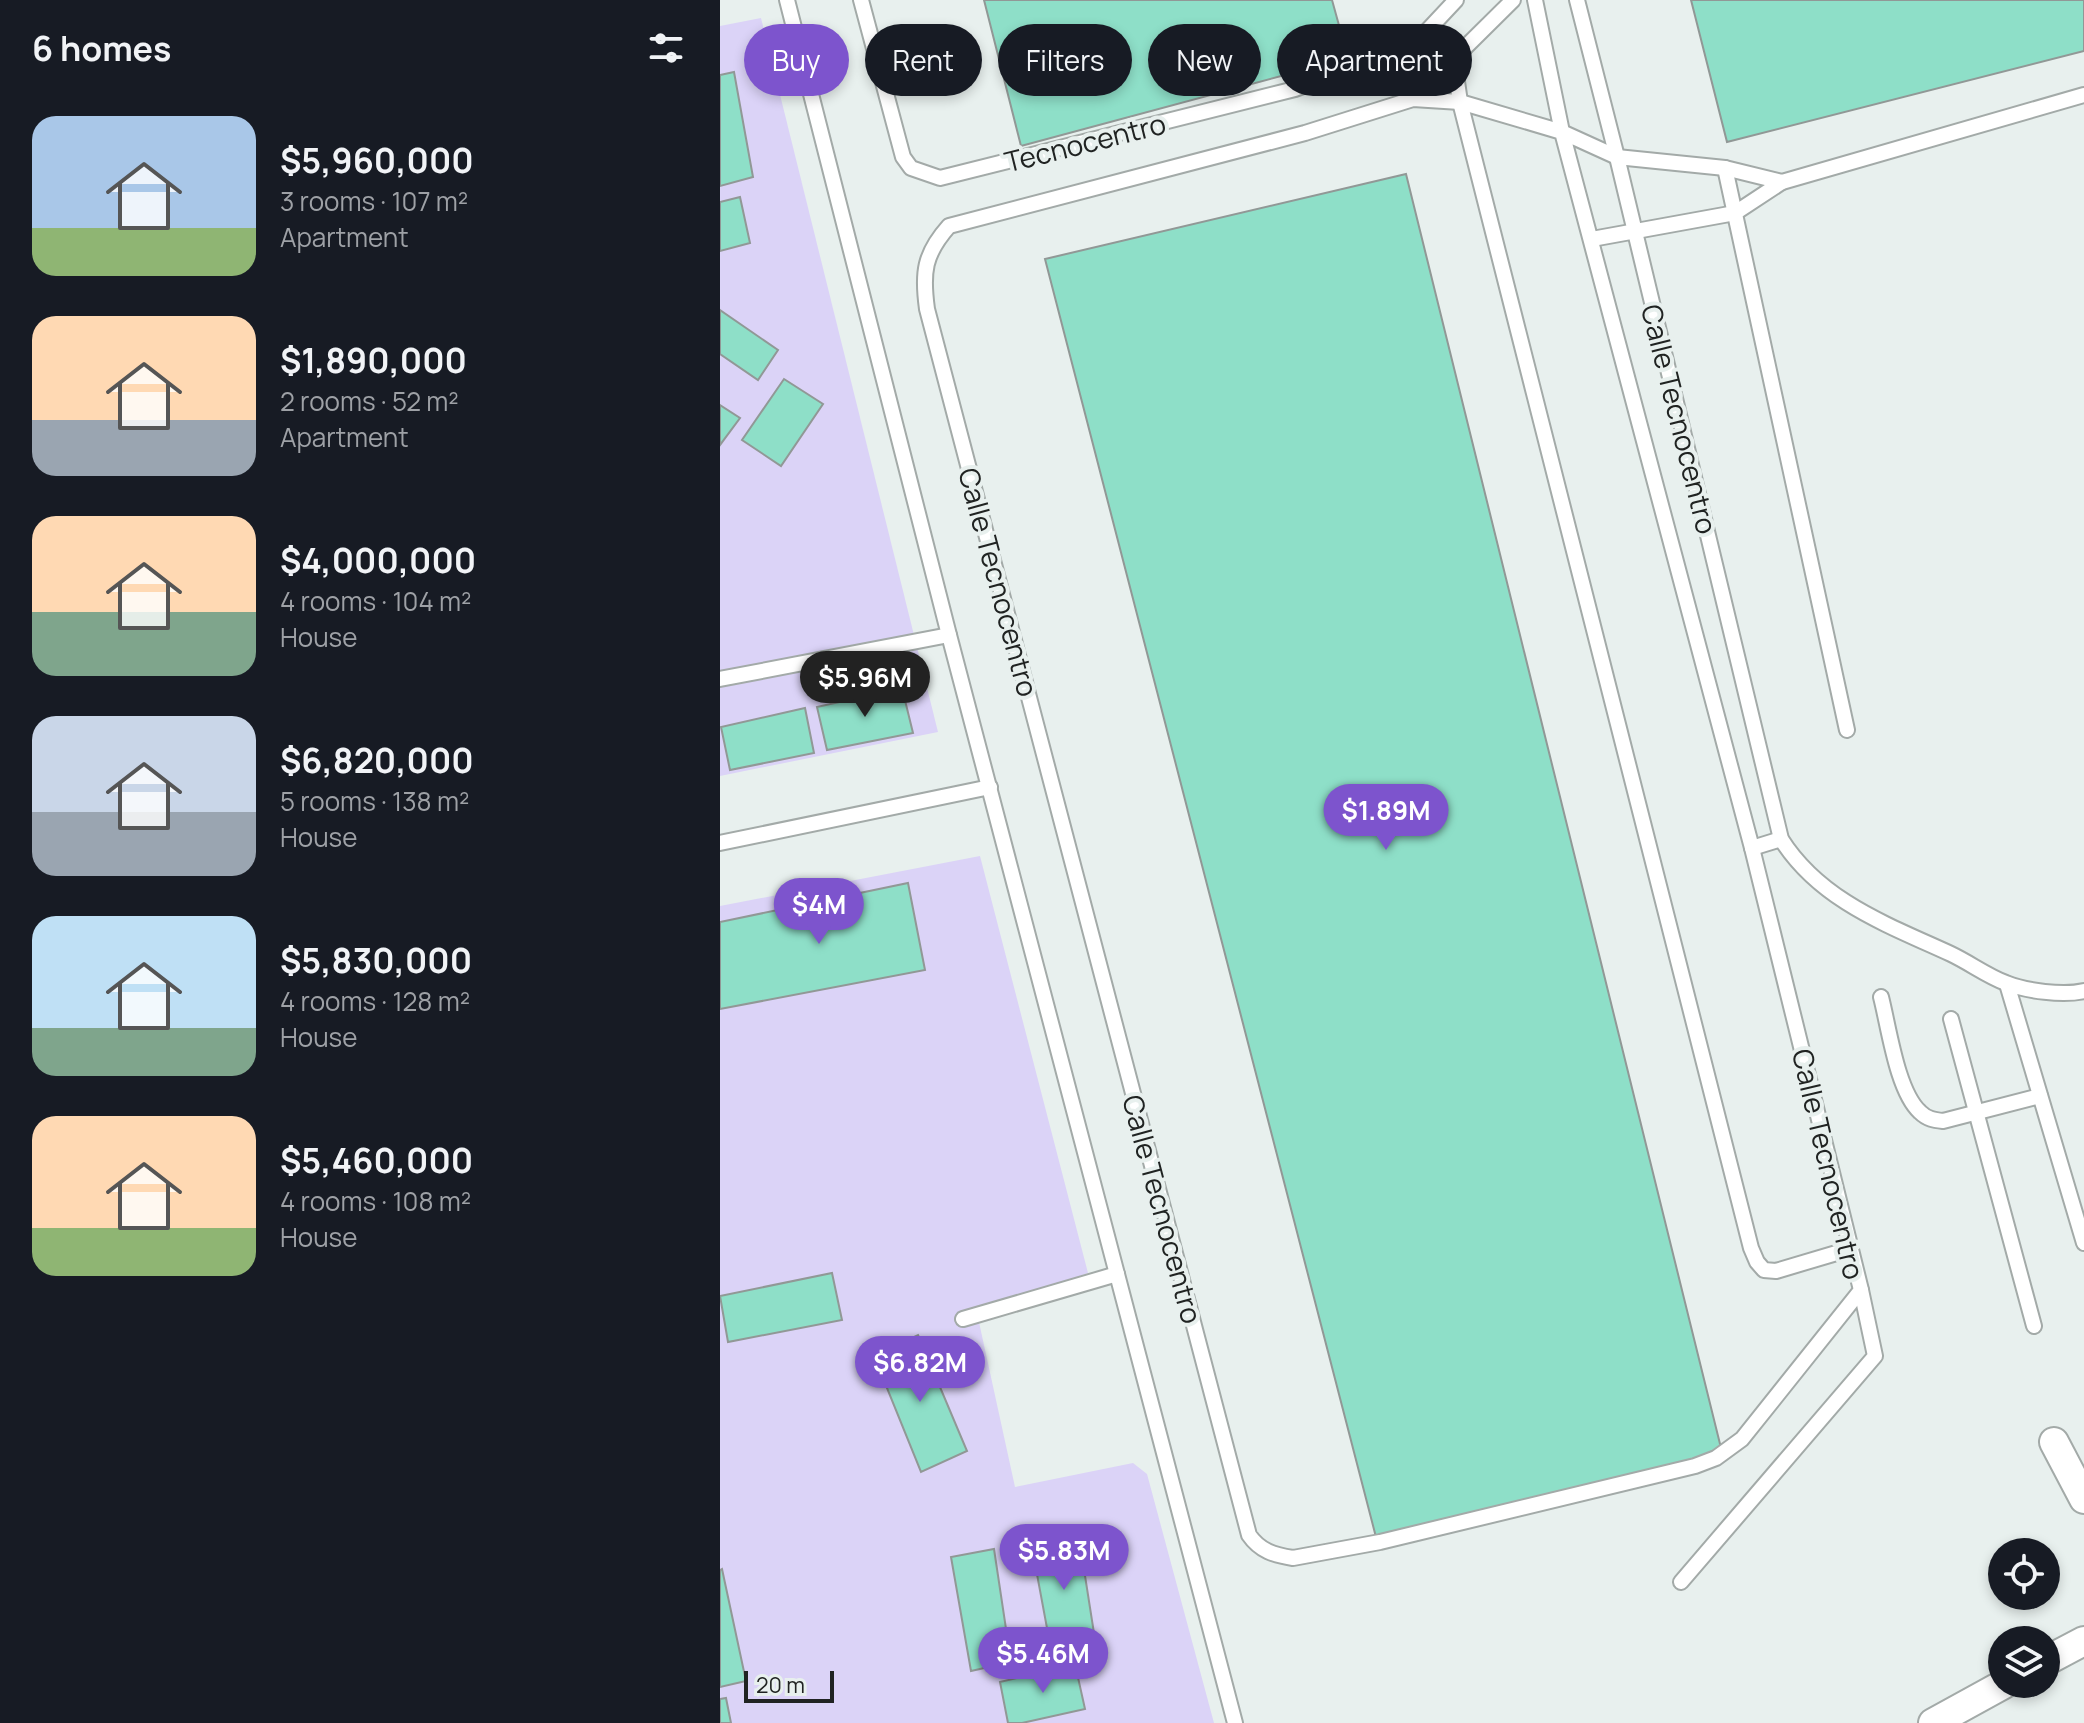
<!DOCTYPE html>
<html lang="en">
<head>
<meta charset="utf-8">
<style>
	body { margin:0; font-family:Manrope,sans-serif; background:#242831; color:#f1f3f6; height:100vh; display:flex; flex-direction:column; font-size:30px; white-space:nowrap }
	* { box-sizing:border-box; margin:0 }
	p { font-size:26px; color:#9ea1a6 }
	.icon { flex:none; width:44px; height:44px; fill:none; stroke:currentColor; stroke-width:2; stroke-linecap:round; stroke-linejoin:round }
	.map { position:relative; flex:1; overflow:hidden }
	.panel { display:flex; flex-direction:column; background:#171b24; width:720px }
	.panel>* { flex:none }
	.hud { position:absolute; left:24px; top:24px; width:760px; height:72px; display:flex; gap:16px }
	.buttons { position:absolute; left:1268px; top:1538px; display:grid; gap:16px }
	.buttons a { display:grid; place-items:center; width:72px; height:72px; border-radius:50%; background:#171b24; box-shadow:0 4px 12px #0003; font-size:40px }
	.scale { position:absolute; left:24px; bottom:20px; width:90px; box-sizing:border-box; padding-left:8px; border:4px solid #202322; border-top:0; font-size:22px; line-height:28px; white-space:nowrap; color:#202322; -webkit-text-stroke:6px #e8f0ee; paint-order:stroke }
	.price { position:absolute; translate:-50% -68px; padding:0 18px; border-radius:28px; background:#7d54cd; color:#fff; font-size:26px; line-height:52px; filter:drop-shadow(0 2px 4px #0008) }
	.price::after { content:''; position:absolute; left:50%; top:48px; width:24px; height:18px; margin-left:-12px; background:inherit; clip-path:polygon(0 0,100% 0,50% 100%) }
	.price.selected { background:#222; color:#fff }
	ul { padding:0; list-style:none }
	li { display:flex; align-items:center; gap:24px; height:200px; padding:0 32px }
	li span { display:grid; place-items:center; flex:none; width:224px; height:160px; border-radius:24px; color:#555 }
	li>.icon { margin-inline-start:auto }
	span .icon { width:96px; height:96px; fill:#fffc; stroke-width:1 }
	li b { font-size:34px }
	h2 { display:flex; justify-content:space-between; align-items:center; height:96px; padding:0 32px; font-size:34px }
	.tag { padding:0 28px; border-radius:36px; background:#171b24; box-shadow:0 4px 12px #0003; font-size:28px; line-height:72px }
	.tag.selected { background:#7d54cd; color:#fff }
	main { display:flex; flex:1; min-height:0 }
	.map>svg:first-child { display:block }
	.green { fill:#dbd3f7 }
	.building { fill:#8edfc8; stroke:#919896; stroke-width:2 }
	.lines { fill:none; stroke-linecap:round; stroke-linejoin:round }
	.service-casing { stroke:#a3aaa8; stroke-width:18 }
	.minor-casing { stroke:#a3aaa8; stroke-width:32 }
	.service { stroke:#fff; stroke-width:14 }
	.minor { stroke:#fff; stroke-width:28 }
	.labels { text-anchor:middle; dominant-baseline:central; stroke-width:8; stroke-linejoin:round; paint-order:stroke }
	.street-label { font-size:28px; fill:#202322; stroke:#e8f0ee }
</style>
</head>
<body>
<main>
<section class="panel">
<h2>6 homes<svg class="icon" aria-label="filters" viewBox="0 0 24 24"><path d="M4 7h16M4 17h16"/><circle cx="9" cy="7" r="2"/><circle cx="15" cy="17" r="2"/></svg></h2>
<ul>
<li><span style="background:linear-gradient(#a9c7e8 70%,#8fb573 0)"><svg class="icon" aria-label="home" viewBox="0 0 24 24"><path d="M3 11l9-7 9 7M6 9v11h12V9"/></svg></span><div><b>$5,960,000</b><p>3 rooms · 107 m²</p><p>Apartment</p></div></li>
<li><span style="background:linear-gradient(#ffd9b3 65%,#9aa5b1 0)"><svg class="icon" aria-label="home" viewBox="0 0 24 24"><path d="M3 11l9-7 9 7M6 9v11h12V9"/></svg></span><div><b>$1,890,000</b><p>2 rooms · 52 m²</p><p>Apartment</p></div></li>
<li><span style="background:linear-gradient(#ffd9b3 60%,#7fa58c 0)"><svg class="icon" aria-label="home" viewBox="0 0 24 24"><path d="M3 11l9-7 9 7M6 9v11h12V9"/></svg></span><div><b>$4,000,000</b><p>4 rooms · 104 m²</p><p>House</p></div></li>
<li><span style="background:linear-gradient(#c9d6e8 60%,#9aa5b1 0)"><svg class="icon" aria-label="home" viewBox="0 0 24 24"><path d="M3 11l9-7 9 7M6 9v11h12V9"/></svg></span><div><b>$6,820,000</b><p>5 rooms · 138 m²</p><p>House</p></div></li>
<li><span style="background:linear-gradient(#bfe0f5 70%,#7fa58c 0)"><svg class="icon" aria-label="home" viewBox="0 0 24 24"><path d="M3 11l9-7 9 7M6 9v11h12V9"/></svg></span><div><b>$5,830,000</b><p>4 rooms · 128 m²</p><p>House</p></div></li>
<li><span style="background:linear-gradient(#ffd9b3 70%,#8fb573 0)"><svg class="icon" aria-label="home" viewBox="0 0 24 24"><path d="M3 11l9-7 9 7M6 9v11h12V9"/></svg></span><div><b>$5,460,000</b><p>4 rooms · 108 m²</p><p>House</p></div></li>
</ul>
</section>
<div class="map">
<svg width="1364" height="1723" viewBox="0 0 1364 1723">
	<rect width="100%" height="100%" fill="#e8f0ee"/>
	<g class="green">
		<path d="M41 18 218 732 0 776V26Z"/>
		<path d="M260 856 368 1273 257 1313 295 1487 413 1463 427 1474 494 1723H0V906Z"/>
	</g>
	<g class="building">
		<path d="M264 0H612L628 58 301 146Z"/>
		<path d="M971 0H1364V51L1007 142Z"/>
		<path d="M14 72 33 177 0 186V75Z"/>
		<path d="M686 174 1002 1452 657 1541 325 259Z"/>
		<path d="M20 197 30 243 0 251V202Z"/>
		<path d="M0 310 58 350 38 380 0 354Z"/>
		<path d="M64 379 103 404 61 466 22 440Z"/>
		<path d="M0 405 20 418 0 445Z"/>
		<path d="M182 688 193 733 107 750 97 707Z"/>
		<path d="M85 708 94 753 10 770 1 727Z"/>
		<path d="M188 883 205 970 0 1009V922Z"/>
		<path d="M112 1273 122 1320 8 1342 0 1296Z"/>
		<path d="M198 1335 247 1451 201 1472 154 1356Z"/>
		<path d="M358 1531 376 1646 332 1655 311 1542 316 1538Z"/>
		<path d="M274 1549 291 1662 251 1671 231 1557Z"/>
		<path d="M2 1569 26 1681 0 1687V1570Z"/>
		<path d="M355 1664 365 1709 302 1723H288L280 1682Z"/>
		<path d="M6 1698 11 1723H0V1699Z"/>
	</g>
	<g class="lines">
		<defs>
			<g id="service">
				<path d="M67 0 229 635 515 1723"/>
				<path d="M141 0 183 157 191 168 220 178 575 89 646 63 707 31 736 0"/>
				<path d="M815 0 842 132 1032 848 1141 1290 1022 1439 996 1458 975 1466 660 1542 573 1558C554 1555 540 1551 529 1535L207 309C202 273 204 254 229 226L585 133 693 99 740 102 842 132 897 157 1005 168 1062 182 1364 95"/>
				<path d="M857 0 897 157 1061 839C1100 901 1168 925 1231 954 1250 963 1267 976 1286 983 1306 991 1343 996 1364 991"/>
				<path d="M734 61 740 102 1031 1248 1037 1262 1044 1270 1056 1271 1130 1249"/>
				<path d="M693 99 793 0"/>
				<path d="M1005 168 1127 730"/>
				<path d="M872 239 1015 213 1062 182"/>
				<path d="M0 679 229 635"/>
				<path d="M0 843 270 787"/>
				<path d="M1032 848 1061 839"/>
				<path d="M1287 984 1364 1243"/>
				<path d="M1161 997C1169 1028 1177 1091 1200 1112 1207 1119 1214 1120 1223 1121L1320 1096"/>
				<path d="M1231 1019 1314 1326"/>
				<path d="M243 1319 397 1274"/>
				<path d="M961 1582 1155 1356 1141 1290"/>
			</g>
			<g id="minor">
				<path d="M1334 1442 1364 1499"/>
				<path d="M1326 1661 1364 1641"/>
				<path d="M1213 1723 1284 1684"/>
			</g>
		</defs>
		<use href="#service" class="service-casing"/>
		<use href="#minor" class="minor-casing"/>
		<use href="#service" class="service"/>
		<use href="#minor" class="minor"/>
	</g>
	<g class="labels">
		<g class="street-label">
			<text transform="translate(365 142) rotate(-14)">Tecnocentro</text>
			<text transform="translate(960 419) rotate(76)">Calle Tecnocentro</text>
			<text transform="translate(279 582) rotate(75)">Calle Tecnocentro</text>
			<text transform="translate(1109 1164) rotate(77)">Calle Tecnocentro</text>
			<text transform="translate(443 1209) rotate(75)">Calle Tecnocentro</text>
		</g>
	</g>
</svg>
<div class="buttons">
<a><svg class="icon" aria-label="locate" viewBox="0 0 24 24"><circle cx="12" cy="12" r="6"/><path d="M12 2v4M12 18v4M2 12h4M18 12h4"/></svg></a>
<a><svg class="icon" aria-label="layers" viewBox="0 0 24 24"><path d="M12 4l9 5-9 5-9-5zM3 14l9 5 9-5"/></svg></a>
</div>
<div class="scale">20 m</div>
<b class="price selected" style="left:145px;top:719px">$5.96M</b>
<b class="price" style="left:666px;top:852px">$1.89M</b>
<b class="price" style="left:99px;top:946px">$4M</b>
<b class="price" style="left:200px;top:1404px">$6.82M</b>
<b class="price" style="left:344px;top:1592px">$5.83M</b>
<b class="price" style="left:323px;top:1695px">$5.46M</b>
<div class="hud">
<a class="tag selected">Buy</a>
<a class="tag">Rent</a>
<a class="tag">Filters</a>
<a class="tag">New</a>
<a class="tag">Apartment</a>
</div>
</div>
</main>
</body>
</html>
